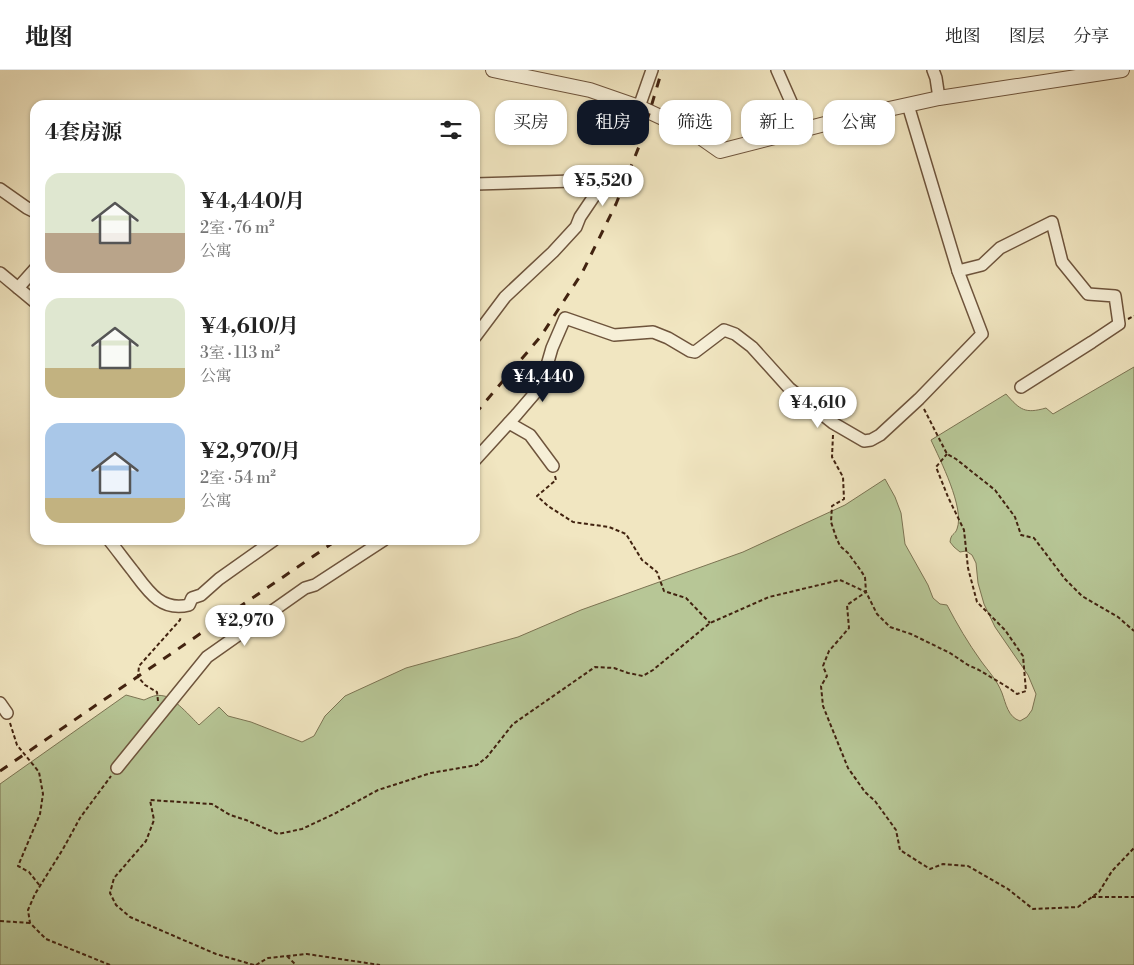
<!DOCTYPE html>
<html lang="zh">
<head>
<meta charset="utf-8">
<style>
	body { margin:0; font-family:"Libre Bodoni","Noto Serif SC",serif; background:#f6f6f6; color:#222; height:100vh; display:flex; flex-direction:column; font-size:19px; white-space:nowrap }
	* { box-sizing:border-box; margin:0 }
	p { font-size:16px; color:#767676 }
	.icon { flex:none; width:28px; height:28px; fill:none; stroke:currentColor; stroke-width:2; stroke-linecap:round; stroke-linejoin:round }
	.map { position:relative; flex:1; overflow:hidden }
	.drawer { position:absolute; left:30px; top:30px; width:450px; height:445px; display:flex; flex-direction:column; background:#fff; border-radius:15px; box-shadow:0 1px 4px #0004 }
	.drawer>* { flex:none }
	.top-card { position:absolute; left:495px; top:30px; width:475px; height:45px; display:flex; gap:10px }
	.price { position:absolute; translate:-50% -42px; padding:0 11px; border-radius:18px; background:#fff; color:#222; font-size:16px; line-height:32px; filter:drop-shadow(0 1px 2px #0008) }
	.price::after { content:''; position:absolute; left:50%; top:30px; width:15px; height:11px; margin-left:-8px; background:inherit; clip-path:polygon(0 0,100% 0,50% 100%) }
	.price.current { background:#111827; color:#fff }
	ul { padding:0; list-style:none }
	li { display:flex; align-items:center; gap:15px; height:125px; padding:0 15px }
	li span { display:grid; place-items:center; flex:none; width:140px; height:100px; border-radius:15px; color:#555 }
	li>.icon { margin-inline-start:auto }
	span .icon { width:60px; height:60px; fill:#fffc; stroke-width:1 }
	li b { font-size:21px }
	h2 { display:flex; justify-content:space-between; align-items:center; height:60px; padding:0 15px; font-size:21px }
	.chip { padding:0 18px; border-radius:15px; background:#fff; box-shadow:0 1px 4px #0004; font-size:18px; line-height:45px }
	.chip.current { background:#111827; color:#fff }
	header { display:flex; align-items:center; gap:30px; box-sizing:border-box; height:70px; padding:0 25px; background:#fff; border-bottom:1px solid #e0e0e0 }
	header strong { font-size:24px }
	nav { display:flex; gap:28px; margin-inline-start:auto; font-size:18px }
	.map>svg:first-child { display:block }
	.green { fill:#b7c696; stroke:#7c7453 }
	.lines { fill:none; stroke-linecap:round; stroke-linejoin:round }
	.minor-casing { stroke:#6e543c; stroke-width:14 }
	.tertiary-casing { stroke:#6e543c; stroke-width:16 }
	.path { stroke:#422310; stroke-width:2; stroke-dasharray:4 2.5; stroke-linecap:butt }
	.minor { stroke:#f6efd7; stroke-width:11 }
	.tertiary { stroke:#f6efd7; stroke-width:14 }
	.rail { stroke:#422310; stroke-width:3; stroke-dasharray:9 9; stroke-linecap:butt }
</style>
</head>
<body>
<header>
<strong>地图</strong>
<nav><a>地图</a><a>图层</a><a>分享</a></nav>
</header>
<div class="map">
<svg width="1134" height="895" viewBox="0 0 1134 895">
	<rect width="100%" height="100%" fill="#f1e6c1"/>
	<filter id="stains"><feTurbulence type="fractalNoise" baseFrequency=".004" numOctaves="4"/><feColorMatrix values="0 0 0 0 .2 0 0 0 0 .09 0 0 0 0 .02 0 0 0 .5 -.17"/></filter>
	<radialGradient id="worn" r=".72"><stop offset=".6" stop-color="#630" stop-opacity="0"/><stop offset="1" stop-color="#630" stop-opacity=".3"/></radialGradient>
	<path class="green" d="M1134 297V895H0V714L126 625 144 630C151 627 156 624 164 626 173 627 191 647 199 655L219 637 228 646 251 652 302 672 314 666 325 646 345 626 406 598 518 567 581 540 743 482 845 435 885 409 895 427 901 443 905 474 928 515 933 528 940 534 947 535C957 554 968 573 981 591 989 602 997 610 1002 623 1006 634 1008 647 1020 651L1027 647 1032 640 1036 624 1028 605 995 557 984 534 978 513 976 493 972 485 966 481 960 482 954 477 950 472C951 463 955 465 957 459 965 438 940 390 931 370L1006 324C1020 340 1025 344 1046 338L1053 344Z"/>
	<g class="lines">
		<defs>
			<g id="minor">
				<path d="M777 0 803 59"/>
				<path d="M933 0 936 8 939 28"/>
				<path d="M639 37 652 0"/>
				<path d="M475 114 605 110 580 147 576 157 553 182 505 227 475 267"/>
				<path d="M0 119 27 138 35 142"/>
				<path d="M958 201 982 195 1000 178 1052 152 1062 192 1088 224 1115 226 1119 254 1092 272 1021 317"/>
				<path d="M0 203 35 232"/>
				<path d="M18 218 35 199"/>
				<path d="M509 353 530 365 553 396"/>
				<path d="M475 390 517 344 541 316 552 278 565 248 614 265 653 262 668 268 690 281 695 282 724 260 735 264 752 277 789 318 833 353 864 371 871 370 880 365 919 329 982 264 958 201 908 35"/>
				<path d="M109 470C117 480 125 491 133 501 148 521 161 542 189 535L192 528 201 525 219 509 274 470"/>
				<path d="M0 633 7 643"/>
				<path d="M117 698 207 587 305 518 315 515 384 470"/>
			</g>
			<path id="tertiary" d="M493 0 590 20 639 37 680 56 700 67 720 81 848 48 939 28 1122 0"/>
		</defs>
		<use href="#minor" class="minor-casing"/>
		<use href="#tertiary" class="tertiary-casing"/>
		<g class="path">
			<path d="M1128 249 1134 246"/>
			<path d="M924 339 947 384 956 389 995 420 1015 447 1021 465 1034 468 1065 509 1082 526 1118 547 1134 561"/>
			<path d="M833 365 832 387 843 407 844 429 832 436 831 452 836 467 840 476 848 483 859 498 865 507 866 522 847 535 849 558 829 581 823 596 827 606 821 616 823 636 848 698 865 722 875 731 896 760 900 780 930 799 943 794 968 796 1008 819 1033 839 1078 837 1099 822 1112 801 1134 778"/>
			<path d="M555 406 556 410 537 426 548 436 573 452 609 457 626 464 642 490 657 502 664 521 686 528 710 553"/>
			<path d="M158 631 157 622 145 615 138 607 139 596 180 550 181 546"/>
			<path d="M10 653 17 675 39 702 43 724 40 744 18 796 29 802 40 816"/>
			<path d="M1092 827H1134"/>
			<path d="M0 851 30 853"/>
			<path d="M287 886 296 895"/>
			<path d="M110 895 46 869 30 853 28 840 35 824 63 779 80 748 111 706"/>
			<path d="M254 895 216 884 130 847 116 835 110 823 114 808 146 771 154 750 150 730 212 734 230 745 246 750 278 764 302 759 334 744 378 720 431 703 477 695 487 687 513 654 595 597 614 598 628 603 643 606 653 600 710 553 769 527 840 510 866 522 877 544 890 557 911 564 950 583 968 595 979 600 1009 618 1017 624 1026 621 1023 586 1005 560 977 532 968 498 964 460 948 427 936 397 947 384"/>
			<path d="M256 895 268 888 307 884 380 895"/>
		</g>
		<use href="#minor" class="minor"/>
		<use href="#tertiary" class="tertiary"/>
		<g class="rail">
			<path d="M475 344 541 266 582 203 616 134 640 74 662 0"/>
			<path d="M0 701 337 470"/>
		</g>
	</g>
	<rect width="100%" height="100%" filter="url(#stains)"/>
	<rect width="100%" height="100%" fill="url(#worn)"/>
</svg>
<b class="price" style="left:603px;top:137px">¥5,520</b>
<b class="price current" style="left:543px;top:333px">¥4,440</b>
<b class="price" style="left:818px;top:359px">¥4,610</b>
<b class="price" style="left:245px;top:577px">¥2,970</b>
<div class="top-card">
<a class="chip">买房</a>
<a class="chip current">租房</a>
<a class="chip">筛选</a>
<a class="chip">新上</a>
<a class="chip">公寓</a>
</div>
<section class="drawer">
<h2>4套房源<svg class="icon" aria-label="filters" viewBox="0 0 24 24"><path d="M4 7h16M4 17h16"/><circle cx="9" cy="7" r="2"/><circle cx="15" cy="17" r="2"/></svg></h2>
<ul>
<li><span style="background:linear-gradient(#dfe7d0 60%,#b9a48a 0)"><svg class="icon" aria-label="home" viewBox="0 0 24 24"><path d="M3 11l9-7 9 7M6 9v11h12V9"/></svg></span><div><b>¥4,440/月</b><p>2室 · 76 m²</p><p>公寓</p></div></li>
<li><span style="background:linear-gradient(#dfe7d0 70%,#c2b280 0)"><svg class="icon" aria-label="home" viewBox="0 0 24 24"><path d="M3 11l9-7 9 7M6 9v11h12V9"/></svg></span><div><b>¥4,610/月</b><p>3室 · 113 m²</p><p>公寓</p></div></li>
<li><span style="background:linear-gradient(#a9c7e8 75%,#c2b280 0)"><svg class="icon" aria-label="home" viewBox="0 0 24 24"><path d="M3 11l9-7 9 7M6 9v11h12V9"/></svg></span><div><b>¥2,970/月</b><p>2室 · 54 m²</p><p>公寓</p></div></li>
</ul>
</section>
</div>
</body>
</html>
